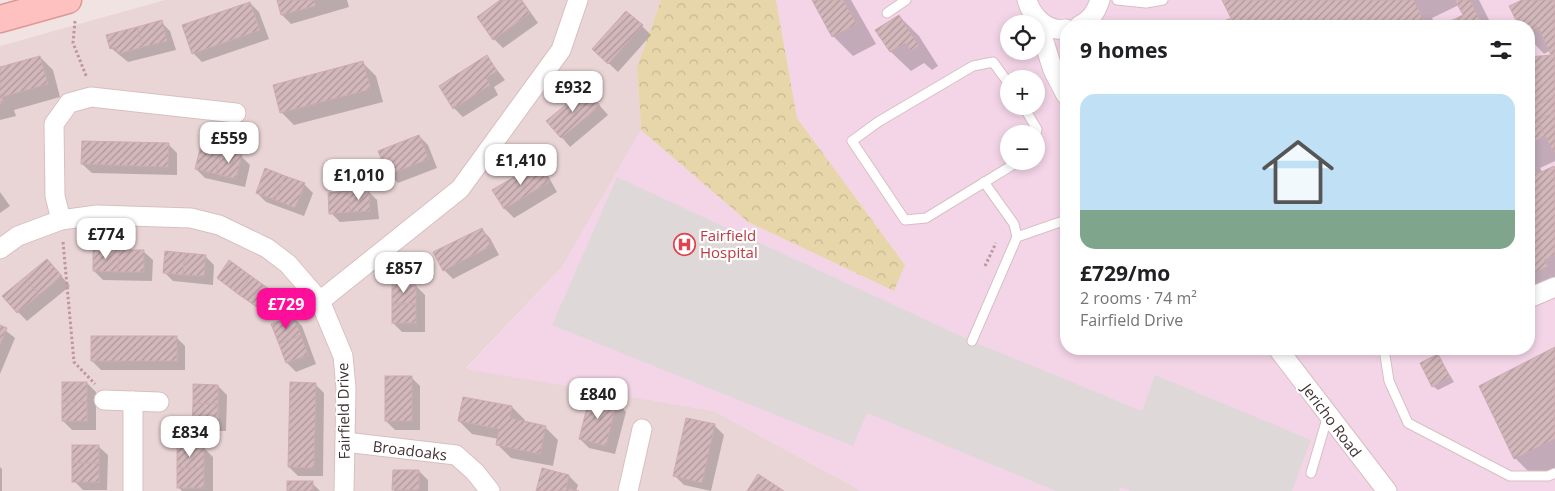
<!DOCTYPE html>
<html lang="en">
<head>
<meta charset="utf-8">
<style>
	body { margin:0; font-family:"Open Sans",sans-serif; background:#f6f6f6; color:#202124; height:100vh; display:flex; flex-direction:column; font-size:19px; white-space:nowrap }
	* { box-sizing:border-box; margin:0 }
	p { font-size:16px; color:#757577 }
	.icon { flex:none; width:28px; height:28px; fill:none; stroke:currentColor; stroke-width:2; stroke-linecap:round; stroke-linejoin:round }
	.map { position:relative; flex:1; overflow:hidden }
	.sheet { position:absolute; left:1060px; top:20px; width:475px; height:335px; display:flex; flex-direction:column; background:#fff; border-radius:20px; box-shadow:0 2px 8px #0003 }
	.sheet>* { flex:none }
	.controls { position:absolute; left:1000px; top:15px; display:grid; gap:10px }
	.controls a { display:grid; place-items:center; width:45px; height:45px; border-radius:50%; background:#fff; box-shadow:0 2px 8px #0003; font-size:25px }
	.price { position:absolute; translate:-50% -42px; padding:0 11px; border-radius:10px; background:#fff; color:#222; font-size:16px; line-height:32px; filter:drop-shadow(0 1px 2px #0008) }
	.price::after { content:''; position:absolute; left:50%; top:30px; width:15px; height:11px; margin-left:-8px; background:inherit; clip-path:polygon(0 0,100% 0,50% 100%) }
	.price.current { background:#fd0f99; color:#fff }
	ul { padding:0; list-style:none }
	li { display:grid; align-content:center; gap:10px; height:265px; padding:0 20px }
	li span { display:grid; place-items:center; height:155px; border-radius:15px; color:#555 }
	li>.icon { margin-inline-start:auto }
	span .icon { width:90px; height:90px; fill:#fffc; stroke-width:1 }
	li b { font-size:21px }
	h2 { display:flex; justify-content:space-between; align-items:center; height:60px; padding:0 20px; font-size:21px }
	.map>svg:first-child { display:block }
	.residential { fill:#ead5d6 }
	.medical { fill:#f3d5e7; fill-rule:evenodd }
	.forest { fill:url(#forest-crowns) }
	.parking { fill:#dfd8d9 }
	.shadow { fill:#0003 }
	.building { fill:url(#building-hatch); stroke:#ceabb0 }
	.lines { fill:none; stroke-linecap:round; stroke-linejoin:round }
	.service-casing { stroke:#d8bfc1; stroke-width:11 }
	.minor-casing { stroke:#d8bfc1; stroke-width:21 }
	.secondary-casing { stroke:#dc9897; stroke-width:29 }
	.path { stroke:#bf969a; stroke-width:3; stroke-dasharray:2.5 2.5; stroke-linecap:butt }
	.service { stroke:#fff; stroke-width:9 }
	.minor { stroke:#fff; stroke-width:19 }
	.secondary { stroke:#ffc1bf; stroke-width:26 }
	.labels { text-anchor:middle; dominant-baseline:central; stroke-width:4.5; stroke-linejoin:round; paint-order:stroke }
	.health-label { font-size:15px; fill:#be3a42; stroke:#fff; text-anchor:start }
	.street-label { font-size:15px; fill:#433335; stroke:#fff }
</style>
</head>
<body>
<div class="map">
<svg width="1555" height="491" viewBox="0 0 1555 491">
	<defs>
		<pattern id="forest-crowns" width="20" height="18" patternUnits="userSpaceOnUse" patternTransform="scale(1.25)"><rect width="20" height="18" fill="#e7d6aa"/><path d="M2 6a3 3 0 1 1 6 0M12 15a3 3 0 1 1 6 0" fill="none" stroke="#c7b893"/></pattern>
		<pattern id="building-hatch" width="6" height="6" patternUnits="userSpaceOnUse" patternTransform="scale(1.25)"><rect width="6" height="6" fill="#d3b8bb"/><path d="M-1 1l2-2M0 6l6-6M5 7l2-2" fill="none" stroke="#ad9699"/></pattern>
	</defs>
	<rect width="100%" height="100%" fill="#f2e3e3"/>
	<path class="residential" d="M165 0H661L637 67 641 130 562 267 466 368 714 411 862 491H0V46Z"/>
	<path class="medical" d="M776 0H1555V491H862L714 411 466 369 562 267 641 130 748 222 894 291 905 265 797 118ZM1009 24H1036V51H1009ZM1066 26H1529V349H1066ZM1009 79H1036V106H1009ZM1009 134H1036V161H1009Z"/>
	<path class="forest" d="M661 0H776L797 118 905 265 894 291 748 222 641 130 637 67Z"/>
	<path class="parking" d="M617 177 972 341 1142 411 1155 375 1311 440 1292 491H1131L1121 487 1119 491H1056L867 413 853 446 552 325Z"/>
	<g class="shadow">
		<path d="M278 0H347L349 7 291 24 282 15Z"/>
		<path d="M502 0H522L538 23 503 48 494 39Z"/>
		<path d="M813 0H851L876 44 853 56 833 36Z"/>
		<path d="M1224 0H1479L1492 26H1442L1464 16 1459 5 1432 18 1436 26H1216L1233 18Z"/>
		<path d="M1523 0H1555V161L1540 168 1543 173 1555 169V292L1529 305V58L1553 56 1551 50 1544 54 1529 38V26H1521L1511 6Z"/>
		<path d="M250 3 259 12 269 39 202 62 193 53Z"/>
		<path d="M899 16 919 36 938 66 932 70 924 63 911 71 891 52 877 30Z"/>
		<path d="M161 22 170 31 176 50 128 62 111 48Z"/>
		<path d="M642 26 651 35 618 72 602 57Z"/>
		<path d="M40 57 53 70 60 97 14 110 16 116 0 120V68Z"/>
		<path d="M487 57 505 80 494 87 498 95 463 117 454 108Z"/>
		<path d="M363 63 376 76 383 102 294 125 281 112Z"/>
		<path d="M586 90 608 115 570 147 548 121Z"/>
		<path d="M419 136 428 145 437 168 398 183 389 174Z"/>
		<path d="M168 144 177 153V175L92 173 82 164Z"/>
		<path d="M241 156 250 165 245 187 205 178 196 169Z"/>
		<path d="M538 165 547 174 557 192 514 218 505 209Z"/>
		<path d="M304 184 313 193 304 216 266 202 257 193Z"/>
		<path d="M368 191 377 200 379 219 340 222 331 213Z"/>
		<path d="M0 192 10 206 0 213Z"/>
		<path d="M481 229 490 238 499 255 453 279 444 270Z"/>
		<path d="M143 251 153 260 152 281 103 280 94 271Z"/>
		<path d="M205 256 214 265 213 285 173 281 164 272Z"/>
		<path d="M47 260 70 286 27 321 18 312Z"/>
		<path d="M230 262 281 301 269 317 218 278Z"/>
		<path d="M416 286 425 295V332H402L393 323Z"/>
		<path d="M293 317 302 326 316 364 296 372 287 363 272 325Z"/>
		<path d="M0 326 15 338 0 374Z"/>
		<path d="M176 337 185 346V370H101L92 361Z"/>
		<path d="M1555 349V469L1535 478 1515 458Z"/>
		<path d="M1438 356 1454 382 1438 390 1433 386Z"/>
		<path d="M411 377 420 386V430H395L386 421Z"/>
		<path d="M87 383 96 392V430H72L63 421Z"/>
		<path d="M315 384 324 393 323 476H298L289 467Z"/>
		<path d="M218 386 227 395 226 431H202L193 422Z"/>
		<path d="M591 396 617 402 626 412 615 454 589 448 580 439Z"/>
		<path d="M464 398 512 407 525 420 524 423 545 427 558 440 553 466 511 458 498 445 499 439 472 434 459 421Z"/>
		<path d="M687 420 715 426 724 435 711 491 684 485 675 476Z"/>
		<path d="M98 446 108 455 107 490H83L74 481Z"/>
		<path d="M204 448 213 457V491H182L179 488Z"/>
		<path d="M0 467 2 469V491H0Z"/>
		<path d="M394 471H419L428 480V491H394Z"/>
		<path d="M569 476 578 485 576 491H538Z"/>
		<path d="M312 483 320 491H288Z"/>
	</g>
	<g class="building">
		<path d="M277 0H314L315 6 281 15Z"/>
		<path d="M500 0H521L530 13 493 40 477 17Z"/>
		<path d="M812 0H843L857 24 832 37Z"/>
		<path d="M1222 0H1414L1426 26H1213L1231 18Z"/>
		<path d="M1455 0H1470L1483 26H1440L1463 15Z"/>
		<path d="M1522 0H1555V96L1530 109 1532 114 1529 116V57L1551 55 1538 27 1529 32V26H1519L1509 6Z"/>
		<path d="M250 2 260 30 192 54 182 25Z"/>
		<path d="M626 11 643 25 608 64 592 49Z"/>
		<path d="M899 15 919 46 911 51 905 43 890 52 875 30Z"/>
		<path d="M162 20 167 41 143 47 137 27Z"/>
		<path d="M137 27 143 47 118 54 116 47 110 49 106 35Z"/>
		<path d="M487 55 497 71 486 78 490 85 453 109 439 86Z"/>
		<path d="M40 56 48 84 2 97 4 103 0 104V67Z"/>
		<path d="M363 61 371 89 280 113 273 85Z"/>
		<path d="M586 88 600 106 561 138 546 121Z"/>
		<path d="M1555 96V112L1538 120 1546 136 1529 144V116L1532 114 1530 109Z"/>
		<path d="M1555 112V151L1553 152 1538 120Z"/>
		<path d="M419 135 429 159 388 175 378 151Z"/>
		<path d="M82 141 169 143 168 167 81 164Z"/>
		<path d="M201 145 222 150 216 174 195 169Z"/>
		<path d="M222 150 242 154 236 179 216 174Z"/>
		<path d="M1529 160 1537 174 1554 166 1555 169V255L1544 260 1548 266 1529 276Z"/>
		<path d="M538 163 549 182 504 209 492 190Z"/>
		<path d="M265 168 285 176 275 200 256 193Z"/>
		<path d="M285 176 305 183 295 208 275 200Z"/>
		<path d="M369 190 370 211 350 212 348 191Z"/>
		<path d="M348 191 350 212 329 214 328 193Z"/>
		<path d="M482 228 491 246 443 271 433 252Z"/>
		<path d="M93 249 119 250 118 272 93 271Z"/>
		<path d="M119 250H144V272H118Z"/>
		<path d="M165 251 185 253 183 275 163 273Z"/>
		<path d="M185 253 206 255 204 276 183 275Z"/>
		<path d="M47 259 62 276 39 295 25 277Z"/>
		<path d="M229 260 251 276 238 294 217 278Z"/>
		<path d="M251 276 272 291 260 309 238 294Z"/>
		<path d="M25 277 39 295 17 313 2 296Z"/>
		<rect x="392" y="285" width="24" height="19"/>
		<rect x="392" y="304" width="24" height="19"/>
		<path d="M293 316 301 335 279 344 271 324Z"/>
		<path d="M0 325 7 328 0 345Z"/>
		<path d="M301 335 308 355 286 363 279 344Z"/>
		<rect x="91" y="336" width="86" height="25"/>
		<path d="M1555 347V439L1514 459 1479 386Z"/>
		<path d="M1438 354 1450 377 1432 387 1420 363Z"/>
		<rect x="385" y="376" width="27" height="45"/>
		<rect x="62" y="382" width="25" height="20"/>
		<path d="M290 382 316 383 314 468 288 467Z"/>
		<path d="M193 384 218 385V404L193 403Z"/>
		<path d="M590 395 617 401 606 446 579 439Z"/>
		<path d="M463 397 512 406 510 418 546 426 540 454 496 445 499 429 458 421Z"/>
		<rect x="62" y="402" width="25" height="19"/>
		<path d="M193 403 218 404V423H192Z"/>
		<path d="M686 418 715 424 702 483 673 476Z"/>
		<rect x="72" y="445" width="27" height="18"/>
		<rect x="177" y="447" width="27" height="21"/>
		<rect x="72" y="463" width="27" height="19"/>
		<rect x="177" y="468" width="27" height="20"/>
		<path d="M542 468 569 475 566 488 579 491H536Z"/>
		<path d="M393 470H419V490H392Z"/>
		<path d="M758 474 784 491H747Z"/>
		<rect x="287" y="481" width="26" height="10"/>
	</g>
	<g class="lines">
		<defs>
			<g id="service">
				<path d="M1117 0 1146 3 1163 0"/>
				<path d="M887 13 906 0"/>
				<path d="M1009 84 993 62 973 66 878 122 852 141 905 220 926 218 1019 161"/>
				<path d="M1023 106 1037 129 1036 134"/>
				<path d="M984 182 1014 224 1017 237"/>
				<path d="M972 341 1017 237 1066 220"/>
				<path d="M1384 349 1389 381 1408 423 1510 476H1548L1555 473"/>
				<path d="M1311 473 1328 415"/>
			</g>
			<g id="minor">
				<path d="M1027 0C1032 17 1047 32 1066 29"/>
				<path d="M1037 20 1053 70 1066 95"/>
				<path d="M1079 26C1091 20 1096 12 1100 0"/>
				<path d="M61 220 55 196 54 124 69 103 91 97 236 113"/>
				<path d="M0 249 18 236 61 220 97 215 191 218 219 225 267 248 288 264 320 301 343 356 346 388 344 491"/>
				<path d="M1529 298 1555 287"/>
				<path d="M320 301 460 189 561 50 578 0"/>
				<path d="M1278 349 1387 491"/>
				<path d="M104 400 159 402"/>
				<path d="M345 442 456 455 475 472 490 491"/>
				<path d="M133 491V401"/>
				<path d="M628 491 642 429"/>
			</g>
			<path id="secondary" d="M0 19 68 0"/>
		</defs>
		<use href="#service" class="service-casing"/>
		<use href="#minor" class="minor-casing"/>
		<use href="#secondary" class="secondary-casing"/>
		<g class="path">
			<path d="M75 21 73 43 87 78"/>
			<path d="M63 242 74 362 95 384"/>
			<path d="M985 266 996 243"/>
		</g>
		<use href="#service" class="service"/>
		<use href="#minor" class="minor"/>
		<use href="#secondary" class="secondary"/>
	</g>
	<defs>
		<symbol id="hospital-ring" viewBox="-11 -11 22 22"><circle r="9.5" fill="#fff" stroke="#e0444e" stroke-width="1.5"/><path d="M-5-5h3v3.5h4V-5h3V5h-3V1.5h-4V5h-3Z" fill="#e0444e"/></symbol>
	</defs>
	<g fill-rule="evenodd">
		<use href="#hospital-ring" x="672" y="232" width="25" height="25"/>
	</g>
	<g class="labels">
		<g class="health-label">
			<text x="700" y="235">Fairfield<tspan x="700" dy="17">Hospital</tspan></text>
		</g>
		<g class="street-label">
			<text transform="translate(343 411) rotate(-91)">Fairfield Drive</text>
			<text transform="translate(1332 420) rotate(53)">Jericho Road</text>
			<text transform="translate(410 450) rotate(7)">Broadoaks</text>
		</g>
	</g>
</svg>
<div class="controls">
<a><svg class="icon" aria-label="locate" viewBox="0 0 24 24"><circle cx="12" cy="12" r="6"/><path d="M12 2v4M12 18v4M2 12h4M18 12h4"/></svg></a>
<a>+</a>
<a>−</a>
</div>
<b class="price" style="left:573px;top:113px">£932</b>
<b class="price" style="left:229px;top:164px">£559</b>
<b class="price" style="left:521px;top:186px">£1,410</b>
<b class="price" style="left:359px;top:201px">£1,010</b>
<b class="price" style="left:106px;top:260px">£774</b>
<b class="price" style="left:404px;top:294px">£857</b>
<b class="price current" style="left:286px;top:330px">£729</b>
<b class="price" style="left:598px;top:420px">£840</b>
<b class="price" style="left:190px;top:458px">£834</b>
<section class="sheet">
<h2>9 homes<svg class="icon" aria-label="filters" viewBox="0 0 24 24"><path d="M4 7h16M4 17h16"/><circle cx="9" cy="7" r="2"/><circle cx="15" cy="17" r="2"/></svg></h2>
<ul>
<li><span style="background:linear-gradient(#bfe0f5 75%,#7fa58c 0)"><svg class="icon" aria-label="home" viewBox="0 0 24 24"><path d="M3 11l9-7 9 7M6 9v11h12V9"/></svg></span><div><b>£729/mo</b><p>2 rooms · 74 m²</p><p>Fairfield Drive</p></div></li>
</ul>
</section>
</div>
</body>
</html>
